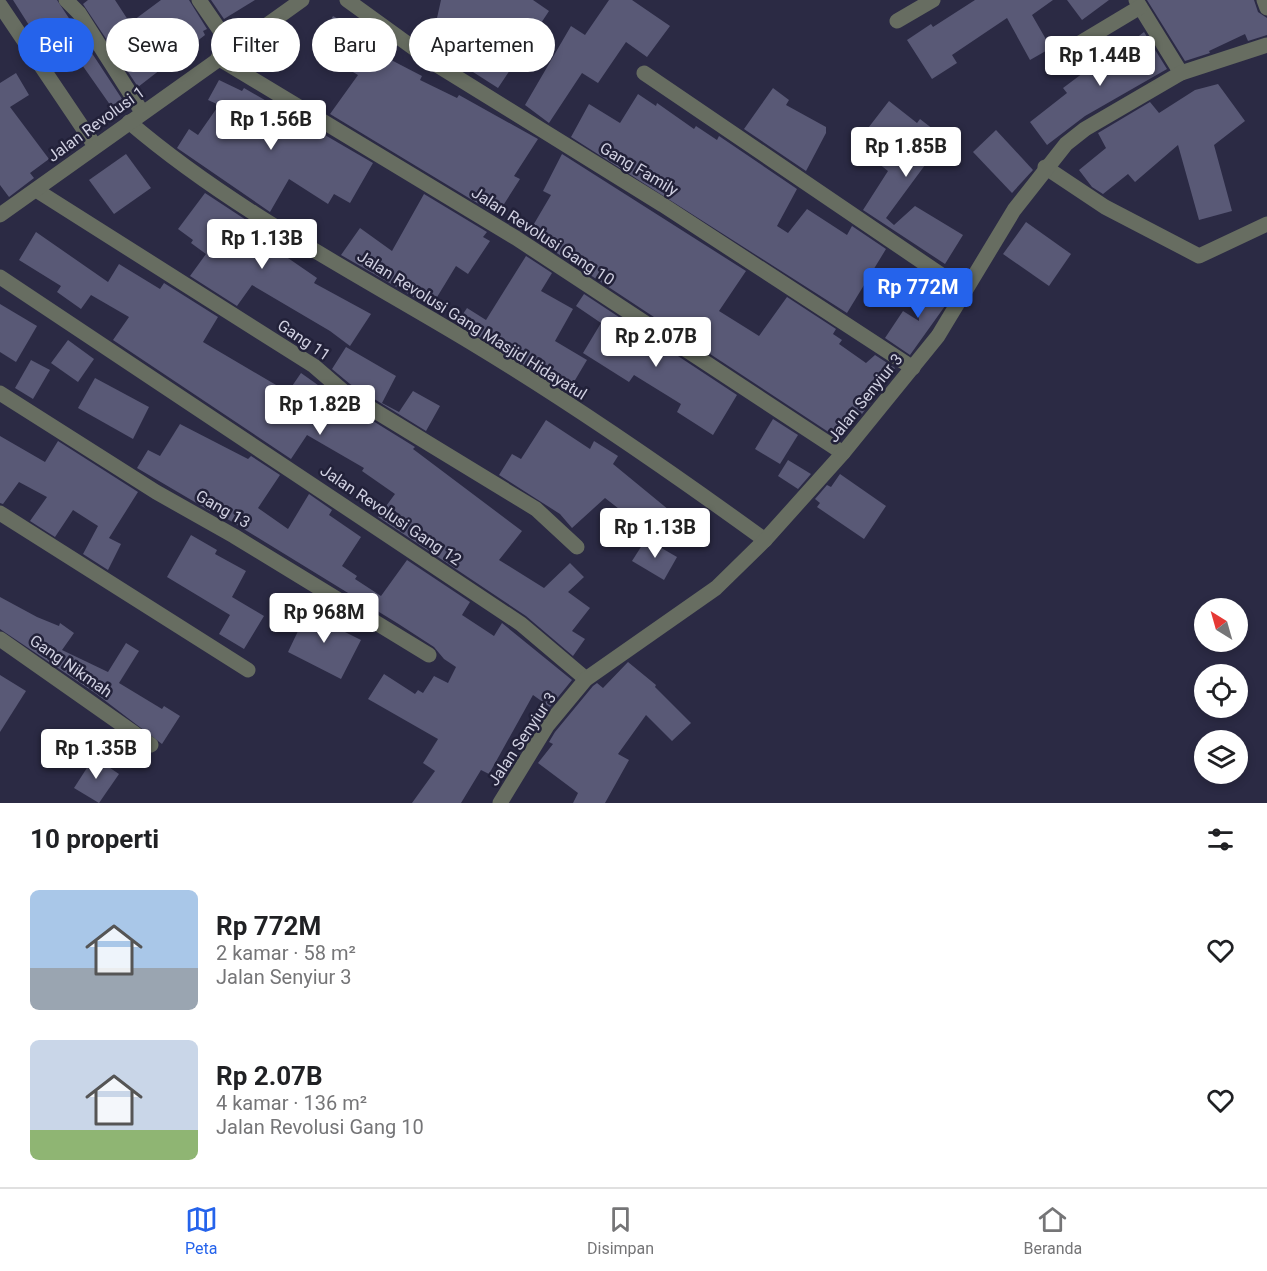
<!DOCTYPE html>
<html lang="id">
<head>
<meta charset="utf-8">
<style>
	body { margin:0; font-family:Roboto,sans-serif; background:#f2f2f2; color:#202124; height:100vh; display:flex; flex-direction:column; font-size:22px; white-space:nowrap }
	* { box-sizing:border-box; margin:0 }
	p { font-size:20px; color:#757577 }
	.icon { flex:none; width:33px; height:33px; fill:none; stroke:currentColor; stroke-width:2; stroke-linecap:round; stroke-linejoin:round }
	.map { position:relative; height:803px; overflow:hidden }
	.sheet { display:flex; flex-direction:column; background:#fff; flex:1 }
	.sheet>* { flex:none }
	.hud { position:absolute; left:18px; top:18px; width:600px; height:54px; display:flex; gap:12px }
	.needle { width:39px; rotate:323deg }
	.tools { position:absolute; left:1194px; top:598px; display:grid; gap:12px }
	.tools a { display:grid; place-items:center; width:54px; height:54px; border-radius:50%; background:#fff; box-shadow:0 3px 9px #0003; font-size:30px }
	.price { position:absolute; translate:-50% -51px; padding:0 14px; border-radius:6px; background:#fff; color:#222; font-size:20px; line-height:39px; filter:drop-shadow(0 2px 3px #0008) }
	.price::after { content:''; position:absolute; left:50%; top:36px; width:18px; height:14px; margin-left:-9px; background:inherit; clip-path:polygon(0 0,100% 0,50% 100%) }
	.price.selected { background:#2563eb; color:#fff }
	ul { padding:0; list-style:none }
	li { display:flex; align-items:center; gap:18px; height:150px; padding:0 30px }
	li span { display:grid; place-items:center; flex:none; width:168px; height:120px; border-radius:9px; color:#555 }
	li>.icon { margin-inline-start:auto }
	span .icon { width:72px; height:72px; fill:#fffc; stroke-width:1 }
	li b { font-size:26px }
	h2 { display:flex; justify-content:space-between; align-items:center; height:72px; padding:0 30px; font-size:26px }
	.tag { padding:0 21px; border-radius:27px; background:#fff; box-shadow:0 3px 9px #0003; font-size:21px; line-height:54px }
	.tag.selected { background:#2563eb; color:#fff }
	.tabs { display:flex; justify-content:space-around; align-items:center; height:84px; border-top:2px solid #e0e0e0; background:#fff; font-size:16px; color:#757577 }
	.tabs a { display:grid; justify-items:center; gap:3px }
	.tabs .selected { color:#2563eb }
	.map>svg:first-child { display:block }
	.building { fill:#595976 }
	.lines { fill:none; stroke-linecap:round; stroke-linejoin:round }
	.minor { stroke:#676d61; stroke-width:15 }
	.labels { text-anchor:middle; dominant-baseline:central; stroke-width:5; stroke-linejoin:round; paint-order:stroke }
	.street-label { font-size:16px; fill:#d0d0e1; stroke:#222139 }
</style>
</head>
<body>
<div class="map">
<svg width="1267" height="803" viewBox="0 0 1267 803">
	<rect width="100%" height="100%" fill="#2b2a44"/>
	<g class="building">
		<path d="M13 0H57L124 102 113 109 73 52 55 69 30 32 32 30Z"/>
		<path d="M88 0H115L130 23 161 0H189L207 29 203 31 205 35 138 87 83 4Z"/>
		<path d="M211 0H255L224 19Z"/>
		<path d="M441 0H533L549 11 498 88 448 56 453 49 433 36Z"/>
		<path d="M609 0H632L670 26 647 57 626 42 598 83 582 73 549 123 525 105 571 26 585 35Z"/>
		<path d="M975 0H1053L1032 15 1051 48 1030 60 1007 18 952 55 957 63 932 79 907 40 931 24 933 27Z"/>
		<path d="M1067 0H1109L1082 20Z"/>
		<path d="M1147 0H1254L1258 12 1267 18V35L1248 41 1245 34 1209 51 1210 53 1185 61Z"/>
		<path d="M333 16 375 40 370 49 422 76 420 80 457 98 459 95 538 139 514 176 520 179 497 215 330 114 358 75 314 49Z"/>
		<path d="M1144 32 1167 69 1085 116 1047 145 1030 122 1067 93 1063 88 1087 70 1089 73 1112 54 1113 56Z"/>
		<path d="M16 73 29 95 10 107 49 159 30 173 34 178 9 197 0 185V83Z"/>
		<path d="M219 80 242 91 244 88 373 163 350 203 334 194 328 204 289 179 270 212 177 148 189 129 198 135 219 105 208 100Z"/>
		<path d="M1218 84 1245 121 1214 145 1232 211 1199 220 1178 145 1135 182 1128 174 1103 194 1092 187 1079 170 1106 148 1098 133 1150 102 1159 113 1195 90Z"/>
		<path d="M773 88 789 100 786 105 826 127V133L806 171 744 129Z"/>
		<path d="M638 94 656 106 657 103 694 129 696 126 717 140 719 136 797 189 777 226 788 233 807 209 847 235 852 226 886 249 847 313 571 137 589 104 620 123Z"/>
		<path d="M889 101 917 123 920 119 942 136V142L886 218 894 225 915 206 963 235 945 264 863 210 888 171 855 145Z"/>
		<path d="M996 130 1033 170 1012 193 973 152Z"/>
		<path d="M126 154 151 188 114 214 89 180Z"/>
		<path d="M562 154 746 271 719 311 759 336 787 297 836 329 833 334 842 340 839 344 866 363 875 355 895 368 862 414 852 406 833 435 528 234 551 195 543 191Z"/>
		<path d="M205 193 260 229 256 236 317 278 314 283 371 314 350 346 330 331 252 285 237 306 190 276 206 254 191 243 193 240 178 229Z"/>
		<path d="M424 194 487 232 483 237 490 241 468 274 456 266 431 307 341 255 360 228 392 251Z"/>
		<path d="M1026 222 1071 254 1049 286 1003 254Z"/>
		<path d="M36 232 108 282 119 264 160 289 164 283 218 317 203 342 288 392 301 373 339 400 415 447 413 449 522 531 499 560 544 588 570 563 584 577 568 592 590 608 572 631 585 639 573 656 526 616 378 517 395 494 362 471 364 468 307 435 291 459 113 340 129 317 91 295 81 309 57 292 61 286 19 260Z"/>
		<path d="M526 256 552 273 541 291 573 309 555 341 587 360 568 392 457 323 467 308 486 320Z"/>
		<path d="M939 285 944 289 945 306 910 355 885 338 903 311 919 321 917 286Z"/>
		<path d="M584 294 737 395 713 435 677 412 681 404 634 375 629 382 583 353 601 323 576 306Z"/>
		<path d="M0 304 37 326 16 362 0 352Z"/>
		<path d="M68 340 94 359 78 382 51 363Z"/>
		<path d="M346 347 396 376 382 403 399 412 413 391 440 406 426 431 350 384 332 369Z"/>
		<path d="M31 360 50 370 33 399 15 388Z"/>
		<path d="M95 378 149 407 133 439 78 408Z"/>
		<path d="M773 419 798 435 780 464 755 449Z"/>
		<path d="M546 420 590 449 594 441 618 456 613 464 669 510 650 533 605 498 572 528 560 514 499 475 512 454 521 459Z"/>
		<path d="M180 424 248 459 251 456 280 475 258 508 288 529 309 494 332 510 329 515 361 537 342 566 357 576 355 579 381 596 407 560 470 602 462 615 494 636 502 623 572 680 550 707 533 695 489 774 481 770 461 803H412L435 771 423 763 438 739 368 699 384 674 415 694 418 690 423 693 434 676 448 683 456 667 444 659 434 647 397 623 211 509 210 511 137 468 148 450 160 456Z"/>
		<path d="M0 436 45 462 58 441 138 492 109 538 121 544 108 570 83 554 98 526 73 510 55 537 30 521 47 497 19 482 3 504 0 503Z"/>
		<path d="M788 460 811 474 798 489 778 476Z"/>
		<path d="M840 474 886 506 864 539 817 507 820 503 815 499 827 485 831 487Z"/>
		<path d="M191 535 217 550 215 554 246 571 232 597 264 616 244 649 219 634 230 615 167 577Z"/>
		<path d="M646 539 677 557 664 580 632 561Z"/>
		<path d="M0 597 37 617 59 626 60 623 74 633 62 650 108 672 126 643 139 651 119 683 162 709 164 706 180 716 162 744 95 693 0 629Z"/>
		<path d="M310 606 331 618 327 623 361 640 341 679 288 652Z"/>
		<path d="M628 662 656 685 655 687 691 723 672 741 646 715 618 754 629 760 605 803H573L578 793 538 763 553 744 549 742 555 732 593 686 597 683 603 688Z"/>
		<path d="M0 675 26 691 0 732Z"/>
		<path d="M94 757 119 774 99 803 74 788Z"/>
	</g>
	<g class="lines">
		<g class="minor">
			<path d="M66 0 79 13 142 112"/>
			<path d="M199 0 232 48"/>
			<path d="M347 0 437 65 663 205 913 368"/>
			<path d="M1136 0 1181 73"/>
			<path d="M1264 0 1267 8"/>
			<path d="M0 5 95 146"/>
			<path d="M897 21 933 0"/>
			<path d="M1060 55 1140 7"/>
			<path d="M218 58 516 238 843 453"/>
			<path d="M644 73 965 291"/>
			<path d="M129 122C232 210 356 273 472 343 573 404 670 471 765 540"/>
			<path d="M1045 167 1105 207 1199 256 1267 224"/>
			<path d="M36 190 314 366 344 392 536 509 577 547"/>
			<path d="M0 215 302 0"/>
			<path d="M0 277 521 624 586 679"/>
			<path d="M0 393 156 492 234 536 429 655"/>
			<path d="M0 513 248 670"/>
			<path d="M0 639 151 745"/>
			<path d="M500 803 547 726 586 679 716 588 765 540 843 453 938 336 1014 210 1066 144 1085 129 1181 73 1267 45"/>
		</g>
	</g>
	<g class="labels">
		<g class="street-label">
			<text transform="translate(96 124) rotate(-36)">Jalan Revolusi 1</text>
			<text transform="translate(639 169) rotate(31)">Gang Family</text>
			<text transform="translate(543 236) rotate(33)">Jalan Revolusi Gang 10</text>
			<text transform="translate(472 325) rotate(32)">Jalan Revolusi Gang Masjid Hidayatul</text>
			<text transform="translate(304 340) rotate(34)">Gang 11</text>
			<text transform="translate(865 398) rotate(-51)">Jalan Senyiur 3</text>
			<text transform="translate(223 509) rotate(30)">Gang 13</text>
			<text transform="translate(391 515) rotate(34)">Jalan Revolusi Gang 12</text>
			<text transform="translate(71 666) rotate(35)">Gang Nikmah</text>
			<text transform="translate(522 739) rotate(-56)">Jalan Senyiur 3</text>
		</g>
	</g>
</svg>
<div class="tools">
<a><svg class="needle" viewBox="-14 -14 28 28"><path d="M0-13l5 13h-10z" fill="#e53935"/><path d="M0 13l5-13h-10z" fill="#757577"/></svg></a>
<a><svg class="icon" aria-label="locate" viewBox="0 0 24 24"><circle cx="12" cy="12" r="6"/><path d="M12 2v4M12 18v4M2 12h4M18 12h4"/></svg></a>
<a><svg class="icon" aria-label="layers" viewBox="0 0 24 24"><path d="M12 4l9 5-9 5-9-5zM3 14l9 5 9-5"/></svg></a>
</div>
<b class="price" style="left:1100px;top:87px">Rp 1.44B</b>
<b class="price" style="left:271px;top:151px">Rp 1.56B</b>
<b class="price" style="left:906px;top:178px">Rp 1.85B</b>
<b class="price" style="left:262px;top:270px">Rp 1.13B</b>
<b class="price selected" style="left:918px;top:319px">Rp 772M</b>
<b class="price" style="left:656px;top:368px">Rp 2.07B</b>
<b class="price" style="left:320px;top:436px">Rp 1.82B</b>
<b class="price" style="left:655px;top:559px">Rp 1.13B</b>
<b class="price" style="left:324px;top:644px">Rp 968M</b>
<b class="price" style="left:96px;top:780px">Rp 1.35B</b>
<div class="hud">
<a class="tag selected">Beli</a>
<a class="tag">Sewa</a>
<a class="tag">Filter</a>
<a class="tag">Baru</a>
<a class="tag">Apartemen</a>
</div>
</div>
<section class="sheet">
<h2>10 properti<svg class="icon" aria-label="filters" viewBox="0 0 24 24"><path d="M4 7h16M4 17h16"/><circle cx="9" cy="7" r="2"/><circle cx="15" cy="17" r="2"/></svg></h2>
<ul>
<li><span style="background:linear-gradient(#a9c7e8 65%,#9aa5b1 0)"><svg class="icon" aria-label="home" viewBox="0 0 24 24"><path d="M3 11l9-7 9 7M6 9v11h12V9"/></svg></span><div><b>Rp 772M</b><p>2 kamar · 58 m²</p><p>Jalan Senyiur 3</p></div><svg class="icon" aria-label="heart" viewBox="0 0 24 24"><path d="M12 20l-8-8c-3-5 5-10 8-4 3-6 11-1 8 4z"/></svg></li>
<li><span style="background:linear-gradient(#c9d6e8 75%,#8fb573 0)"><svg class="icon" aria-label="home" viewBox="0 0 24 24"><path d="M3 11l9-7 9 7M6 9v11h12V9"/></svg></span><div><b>Rp 2.07B</b><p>4 kamar · 136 m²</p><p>Jalan Revolusi Gang 10</p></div><svg class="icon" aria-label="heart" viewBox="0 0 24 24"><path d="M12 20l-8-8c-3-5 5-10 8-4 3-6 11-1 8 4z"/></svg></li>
</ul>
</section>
<nav class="tabs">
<a class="selected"><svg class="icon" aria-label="map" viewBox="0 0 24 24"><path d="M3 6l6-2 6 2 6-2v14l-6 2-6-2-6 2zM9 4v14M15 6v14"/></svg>Peta</a>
<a><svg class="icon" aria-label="saved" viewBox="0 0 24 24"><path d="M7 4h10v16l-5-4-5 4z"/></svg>Disimpan</a>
<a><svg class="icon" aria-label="home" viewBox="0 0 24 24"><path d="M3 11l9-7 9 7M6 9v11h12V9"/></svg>Beranda</a>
</nav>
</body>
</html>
